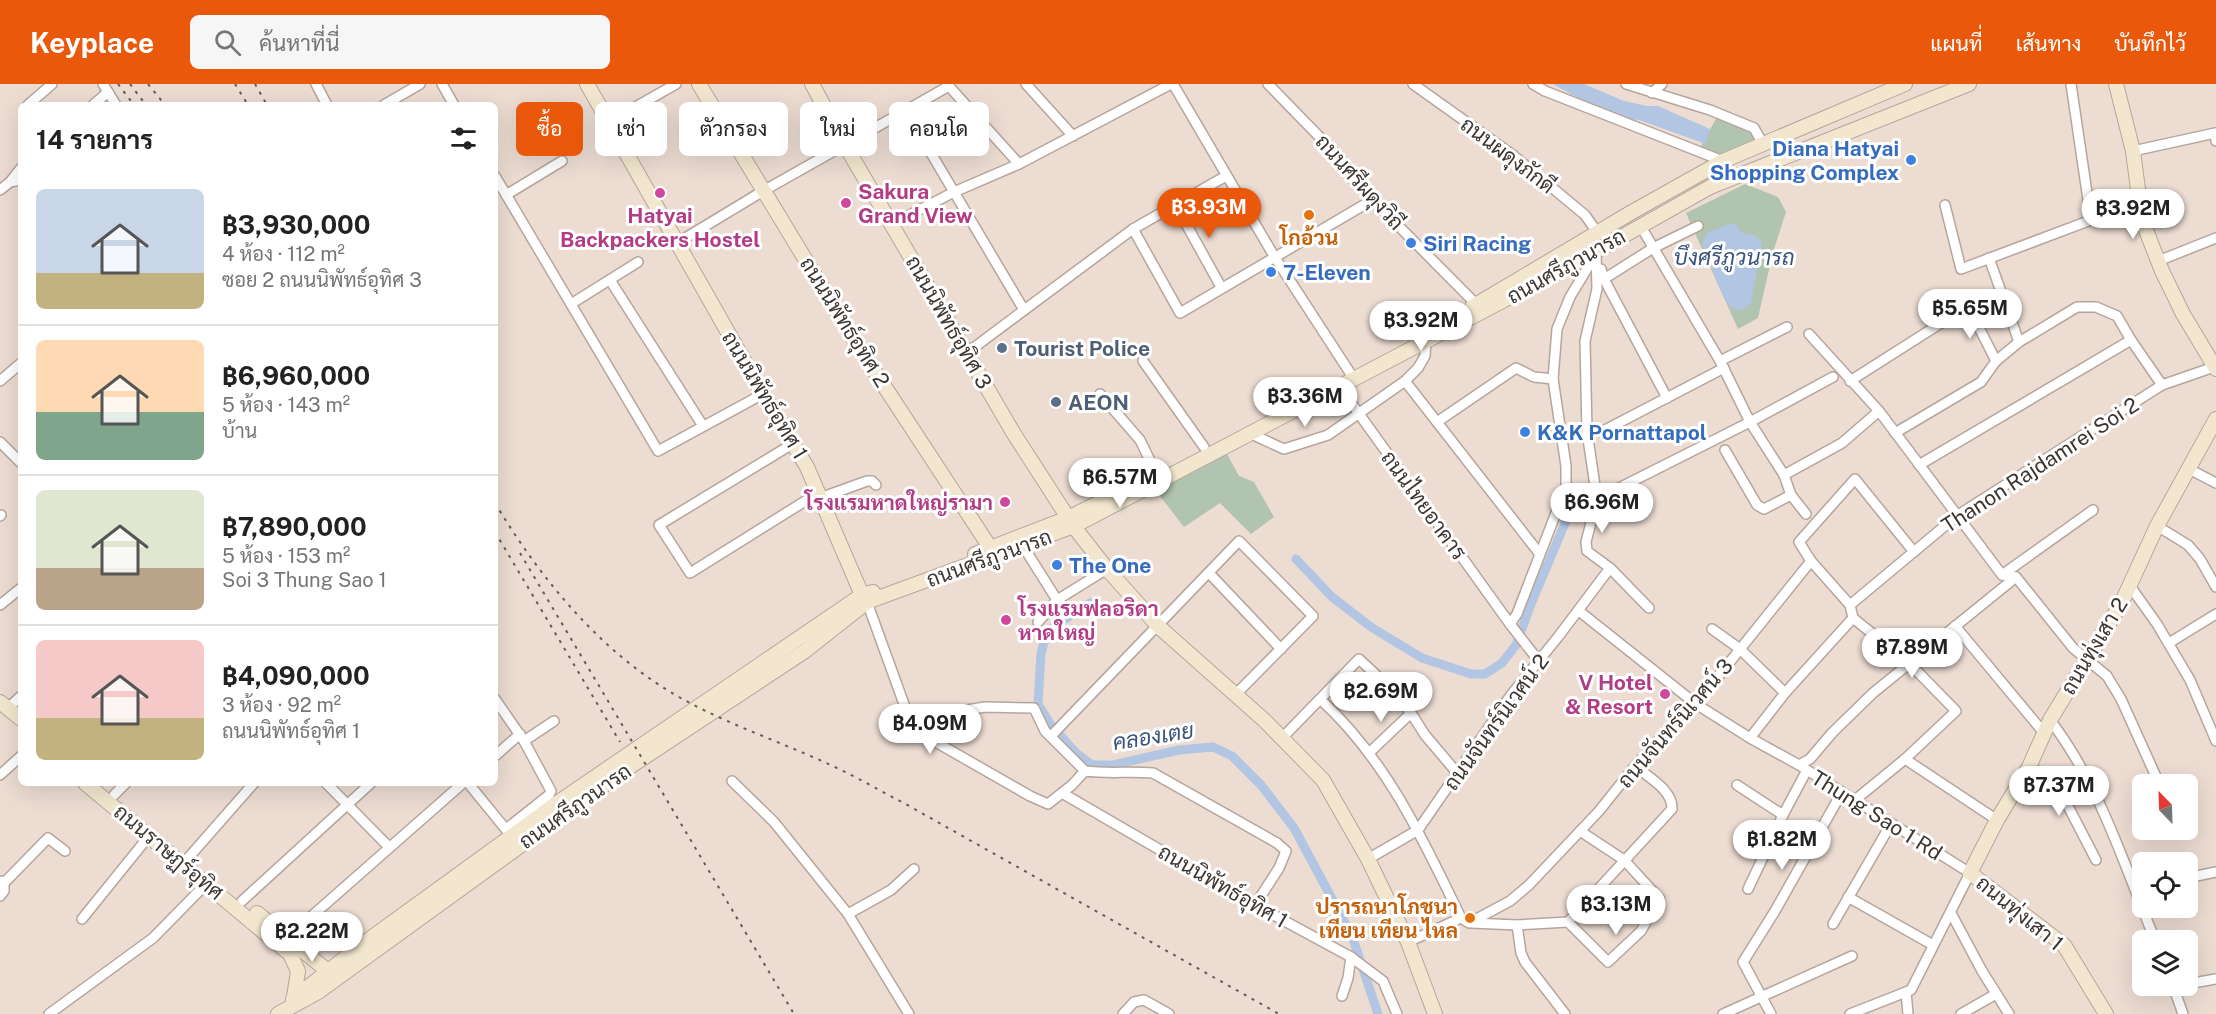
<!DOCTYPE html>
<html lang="th">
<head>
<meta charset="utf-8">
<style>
	body { margin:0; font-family:"Public Sans",Sarabun,sans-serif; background:#f6f6f6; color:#222; height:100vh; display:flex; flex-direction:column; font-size:22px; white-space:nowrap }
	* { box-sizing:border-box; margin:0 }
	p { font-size:20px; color:#767676 }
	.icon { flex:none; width:33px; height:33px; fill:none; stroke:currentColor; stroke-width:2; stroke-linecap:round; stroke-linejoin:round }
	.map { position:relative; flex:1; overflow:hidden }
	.drawer { position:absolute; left:18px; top:18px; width:480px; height:684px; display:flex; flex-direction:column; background:#fff; border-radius:9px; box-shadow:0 6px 24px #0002 }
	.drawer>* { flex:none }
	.top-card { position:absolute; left:516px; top:18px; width:570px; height:54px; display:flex; gap:12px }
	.needle { width:39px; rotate:337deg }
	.tools { position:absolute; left:2132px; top:690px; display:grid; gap:12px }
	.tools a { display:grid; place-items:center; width:66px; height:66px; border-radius:9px; background:#fff; box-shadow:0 6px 24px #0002; font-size:30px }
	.price { position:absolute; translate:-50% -51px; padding:0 14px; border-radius:21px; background:#fff; color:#222; font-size:20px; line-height:39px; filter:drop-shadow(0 2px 3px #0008) }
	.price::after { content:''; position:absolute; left:50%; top:36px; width:18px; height:14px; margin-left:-9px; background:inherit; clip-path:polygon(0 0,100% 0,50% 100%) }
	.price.active { background:#ea580c; color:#fff }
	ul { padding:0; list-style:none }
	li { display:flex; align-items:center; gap:18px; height:150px; padding:0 18px }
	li+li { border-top:2px solid #e0e0e0 }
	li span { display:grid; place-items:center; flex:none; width:168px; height:120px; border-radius:9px; color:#555 }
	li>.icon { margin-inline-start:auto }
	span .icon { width:72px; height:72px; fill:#fffc; stroke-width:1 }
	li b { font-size:26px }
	h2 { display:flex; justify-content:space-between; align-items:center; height:72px; padding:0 18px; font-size:26px }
	.chip { padding:0 21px; border-radius:9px; background:#fff; box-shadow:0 6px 24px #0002; font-size:21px; line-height:54px }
	.chip.active { background:#ea580c; color:#fff }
	header { display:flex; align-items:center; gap:36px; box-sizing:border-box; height:84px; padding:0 30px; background:#ea580c; color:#fff }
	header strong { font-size:28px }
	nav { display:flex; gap:33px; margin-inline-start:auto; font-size:21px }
	.search { width:420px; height:54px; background:#f6f6f6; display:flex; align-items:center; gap:15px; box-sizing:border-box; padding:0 21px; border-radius:9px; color:#767676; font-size:22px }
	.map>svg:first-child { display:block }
	.green { fill:#b1c4af }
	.water { fill:#b2c5e3 }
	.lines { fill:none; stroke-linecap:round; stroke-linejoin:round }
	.canal { stroke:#b2c5e3; stroke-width:9 }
	.street-casing { stroke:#b5a69d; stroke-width:12 }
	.secondary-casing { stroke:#b5a69d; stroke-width:16 }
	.street { stroke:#fff; stroke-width:9 }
	.secondary { stroke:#f2e7ce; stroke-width:14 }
	.rail { stroke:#645c57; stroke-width:2; stroke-dasharray:3 6; stroke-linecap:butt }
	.shop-dot { fill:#3f7fe0; stroke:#fff; stroke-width:2 }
	.hotel-dot { fill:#d1479c; stroke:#fff; stroke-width:2 }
	.food-dot { fill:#e8710a; stroke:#fff; stroke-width:2 }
	.service-dot { fill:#5c6f8a; stroke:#fff; stroke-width:2 }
	.labels { text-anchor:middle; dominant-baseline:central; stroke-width:6; stroke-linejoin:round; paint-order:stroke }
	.shop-label { font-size:21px; font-weight:bold; fill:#366cbe; stroke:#fff; text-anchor:start }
	.street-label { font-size:21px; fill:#3c3632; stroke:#fff }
	.hotel-label { font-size:21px; font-weight:bold; fill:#b23c85; stroke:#fff; text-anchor:start }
	.food-label { font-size:21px; font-weight:bold; fill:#c56008; stroke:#fff }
	.service-label { font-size:21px; font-weight:bold; fill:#4e5e75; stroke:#fff; text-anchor:start }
	.water-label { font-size:22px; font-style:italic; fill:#39537d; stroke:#fff }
</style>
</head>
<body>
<header>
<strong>Keyplace</strong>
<div class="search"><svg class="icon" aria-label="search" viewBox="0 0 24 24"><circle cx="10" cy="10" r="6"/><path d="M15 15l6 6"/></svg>ค้นหาที่นี่</div>
<nav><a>แผนที่</a><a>เส้นทาง</a><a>บันทึกไว้</a></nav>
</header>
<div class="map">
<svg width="2216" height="930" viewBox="0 0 2216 930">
	<rect width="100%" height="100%" fill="#ecdcd2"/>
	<g class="green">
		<path d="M1717 33 1752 45 1760 59 1723 77 1700 64Z"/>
		<path d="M1745 100 1778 113 1786 128 1773 168 1758 234 1738 245 1686 129Z"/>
		<path d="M1227 370 1239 392 1254 398 1274 433 1251 450 1220 419 1184 443 1156 407Z"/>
	</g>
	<g class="water">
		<path d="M1553 0H1584L1624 17 1647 22H1658L1710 45 1706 60 1639 36 1625 35 1592 22Z"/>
		<path d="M1729 140H1736L1742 149 1754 151 1762 158 1751 219C1745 226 1738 229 1730 222 1723 217 1706 170 1702 159L1707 149Z"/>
	</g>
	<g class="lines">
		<g class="canal">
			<path d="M1296 475 1332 513 1371 543 1422 574 1471 590H1485L1502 579 1516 561 1531 520 1571 425"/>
			<path d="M1090 519 1047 547 1041 570 1038 620 1051 641 1076 669 1092 681H1113L1179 666 1213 663 1232 672 1261 701 1294 744 1352 852 1378 930"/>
		</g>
		<defs>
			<g id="street">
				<path d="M103 0 116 21"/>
				<path d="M316 0 327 21"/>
				<path d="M442 0 454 21"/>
				<path d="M947 0 1019 80"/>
				<path d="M1026 0 1073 52"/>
				<path d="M1173 0 1274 172 1354 295"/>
				<path d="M1268 0 1341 75 1349 92 1477 221"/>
				<path d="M1413 0 1514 72 1585 131 1597 148"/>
				<path d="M1533 0 1545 7 1723 77"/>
				<path d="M1626 0 1710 26 1754 44 1763 60"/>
				<path d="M1652 9 1662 0"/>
				<path d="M28 21 52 0"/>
				<path d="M93 21 108 8"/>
				<path d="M384 21 420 0"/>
				<path d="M906 27 1024 226"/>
				<path d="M609 38 676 0"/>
				<path d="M2133 67 2215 49 2216 57"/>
				<path d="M495 92 658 367 763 310"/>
				<path d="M10 98 21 84"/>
				<path d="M0 106 10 98 21 96"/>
				<path d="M506 111 562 77"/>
				<path d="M1175 120 1221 203"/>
				<path d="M1945 121 1961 185 2091 136 2071 0"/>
				<path d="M892 140 954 108 1019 80 1171 0"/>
				<path d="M1640 141 1720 277 1750 338 1833 293"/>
				<path d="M1133 145 1180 229 1374 115"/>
				<path d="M677 159 763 107 949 2"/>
				<path d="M1596 170 1597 205 1585 257 1587 348 1597 415 1586 458 1587 467 1610 484 1649 524"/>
				<path d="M1989 174 2019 258"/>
				<path d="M2158 177 2216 154"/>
				<path d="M1601 185 1604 195 1667 314"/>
				<path d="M1604 195 1653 164 1698 142"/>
				<path d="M610 196 703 342"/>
				<path d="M571 220 638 178"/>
				<path d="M1809 250 1879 327 2002 491 2016 493 2073 564 2107 592 2121 615 2158 697"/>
				<path d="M968 268 1133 145 1226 92"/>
				<path d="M1143 277 1204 363"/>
				<path d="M1720 277 1787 243"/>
				<path d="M0 297 21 279"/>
				<path d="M1405 297 1539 469"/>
				<path d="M1850 297 1968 222 1996 277"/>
				<path d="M1339 302 1510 540 1538 576"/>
				<path d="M1100 310 1140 356 1156 389"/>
				<path d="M1437 338 1516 284 1534 293 1553 295"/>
				<path d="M1587 348 1603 347 1724 284"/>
				<path d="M1249 349 1284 365 1328 351 1405 297 1418 284 1425 272 1426 256"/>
				<path d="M1895 349 1981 298 1996 277 2019 258 2077 223H2096L2117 232 2131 256 2162 301"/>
				<path d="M0 358 21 379"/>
				<path d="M794 359 659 441 690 489 818 409"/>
				<path d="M1725 366 1757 421 1764 425 1791 411"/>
				<path d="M1919 381 2131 256"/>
				<path d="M2189 385 2216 399"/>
				<path d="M1784 391 1791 411 1806 430"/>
				<path d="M1563 412 1587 417 1597 415 1750 338 1784 391 1842 359 1879 327"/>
				<path d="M820 414 867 397H872L876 401"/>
				<path d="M0 432 1 431"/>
				<path d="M2157 442 2188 461 2200 475 2216 503"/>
				<path d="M1023 462 1057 516"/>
				<path d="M1209 489 1281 565"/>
				<path d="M2002 491 2093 426"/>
				<path d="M2130 502 2157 540 2190 596 2216 657"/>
				<path d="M867 518 913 645 1030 712 1048 720 1072 701 1085 687"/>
				<path d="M0 521 21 504"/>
				<path d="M1850 521 1958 431 2162 301 2214 283"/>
				<path d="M1579 527 1696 620 1750 654 1799 681 1970 789 1911 906 1906 908 1908 930"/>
				<path d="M1038 538 1057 516 1107 485"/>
				<path d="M1510 540 1517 530 1566 403V382L1553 295 1557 245 1570 213 1596 170"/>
				<path d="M1955 542 2044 649"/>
				<path d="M1712 545 1740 565 1785 609"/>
				<path d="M2169 559 2216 530"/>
				<path d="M495 615 524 657 551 707 549 711 506 745"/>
				<path d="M1320 615C1386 675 1423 755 1461 834"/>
				<path d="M8 624 21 612"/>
				<path d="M2050 636C2100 701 2124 781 2155 856"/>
				<path d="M913 645 948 629 985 623 1034 624 1045 647 1085 687"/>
				<path d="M1051 652 1239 457 1313 532 1236 610"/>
				<path d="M1282 654 1359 575 1388 602 1411 629 1425 651 1458 690"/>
				<path d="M1750 654 1785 609 1853 534"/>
				<path d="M524 657 554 637"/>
				<path d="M1370 668 1411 629"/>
				<path d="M495 672 520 650"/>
				<path d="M1905 675 1997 736"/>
				<path d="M1799 681 1810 675 1832 649 1873 609 2016 493"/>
				<path d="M2029 683 2054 695 2096 776"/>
				<path d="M1085 687C1108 690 1130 687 1153 689L1277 759 1286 767 1279 784 1255 821"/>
				<path d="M0 691 21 672"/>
				<path d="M732 697 774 738 848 830 909 930"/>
				<path d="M326 699 389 763"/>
				<path d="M468 699 508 748"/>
				<path d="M1737 701 1783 731"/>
				<path d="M1062 709 1255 821 1351 873 1383 897 1397 930"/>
				<path d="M114 711 126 699"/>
				<path d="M1855 716 1905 675 1956 627 1910 580 1853 534 1850 521 1811 477 1799 458 1855 395 1914 468"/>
				<path d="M189 773 254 699"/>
				<path d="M1368 775 1418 746 1511 611 1558 553 1610 484"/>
				<path d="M2187 794 2216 788"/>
				<path d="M4 799 48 754 65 767"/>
				<path d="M1748 805 1783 731 1807 686"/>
				<path d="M0 812 4 807V799L2 797"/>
				<path d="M1848 813 1933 861"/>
				<path d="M242 817 371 699"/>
				<path d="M1951 829 1982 887 2009 930"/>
				<path d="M848 830 891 806 914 785"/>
				<path d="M82 835 149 752"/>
				<path d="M1568 838 1608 878 1641 847 1659 814 1624 776 1580 747"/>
				<path d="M1472 839 1517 841 1568 838 1672 725C1673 706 1648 693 1635 682"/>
				<path d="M1833 840 1891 740"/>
				<path d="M1517 841 1521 869 1525 878 1565 930"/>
				<path d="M288 853 463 699"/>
				<path d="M1408 858 1461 834 1469 839 1510 817 1529 801 1599 727 1635 682 1683 629 1696 620 1811 477"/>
				<path d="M2187 900 2216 895"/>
				<path d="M2173 902 2183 930"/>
				<path d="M1342 912 1348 894 1351 873"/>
				<path d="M49 930 153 854 207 799"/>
				<path d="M1123 930 1134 918 1144 916 1169 930"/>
				<path d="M1723 930 1852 872"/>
				<path d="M1771 930 1743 878 1775 827 1842 708"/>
				<path d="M1850 930 1906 908"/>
				<path d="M1961 930 1996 910"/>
			</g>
			<g id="secondary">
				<path d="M587 0 763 310 807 383 862 511 866 516"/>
				<path d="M699 0 856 259 995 471"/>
				<path d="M812 0 845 61 1014 350 1074 443 1107 485 1158 542 1264 636 1323 696 1368 775 1408 858 1435 930"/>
				<path d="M2116 0 2133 67 2142 136 2162 187 2183 230 2216 285"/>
				<path d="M1472 223 1632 128 1723 77 1905 0"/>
				<path d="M975 470 1068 434 1112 412"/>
				<path d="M0 618 21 635"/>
				<path d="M85 699 290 870 298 887 294 913"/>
				<path d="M257 829 335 893"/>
				<path d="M293 915 360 862 557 719 862 511 873 508"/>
				<path d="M278 930 318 908 622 688 805 567 867 518 1074 442 1586 173 1710 103 1969 0"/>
				<path d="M2106 930 2064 861 1970 789 1997 736 2029 683 2050 636 2122 518 2157 442 2216 335"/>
			</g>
		</defs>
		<use href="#street" class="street-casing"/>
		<use href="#secondary" class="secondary-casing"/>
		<use href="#street" class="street"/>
		<use href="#secondary" class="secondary"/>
		<g class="rail">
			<path d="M118 0 134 21"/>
			<path d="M130 0 146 21"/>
			<path d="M148 0 165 21"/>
			<path d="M235 0 248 21"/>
			<path d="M255 0 267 21"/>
			<path d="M495 419C540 494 601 569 679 613 730 642 788 660 841 686 862 696 882 708 902 718L1279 930"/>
			<path d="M495 448 620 658"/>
			<path d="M520 469 794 930"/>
		</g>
	</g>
	<g class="shop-dot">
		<circle cx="1911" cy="76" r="6"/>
		<circle cx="1411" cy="159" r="6"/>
		<circle cx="1271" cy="188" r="6"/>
		<circle cx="1525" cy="348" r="6"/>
		<circle cx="1057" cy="481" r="6"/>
	</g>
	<g class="hotel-dot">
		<circle cx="660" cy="109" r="6"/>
		<circle cx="846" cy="119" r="6"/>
		<circle cx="1005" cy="418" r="6"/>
		<circle cx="1006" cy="536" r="6"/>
		<circle cx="1665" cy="610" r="6"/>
	</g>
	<g class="food-dot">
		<circle cx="1309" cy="131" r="6"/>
		<circle cx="1470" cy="834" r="6"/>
	</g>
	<g class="service-dot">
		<circle cx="1002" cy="264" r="6"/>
		<circle cx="1056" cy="318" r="6"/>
	</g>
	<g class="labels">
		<g class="shop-label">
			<text x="1899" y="64" text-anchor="end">Diana Hatyai<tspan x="1899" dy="24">Shopping Complex</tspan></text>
			<text x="1423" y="159">Siri Racing</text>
			<text x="1283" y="188">7-Eleven</text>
			<text x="1537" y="348">K&amp;K Pornattapol</text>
			<text x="1069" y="481">The One</text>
		</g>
		<g class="street-label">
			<text transform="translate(1508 71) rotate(37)">ถนนผดุงภักดี</text>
			<text transform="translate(1360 98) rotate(48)">ถนนศรีผดุงวิถี</text>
			<text transform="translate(1566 182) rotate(-29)">ถนนศรีภูวนารถ</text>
			<text transform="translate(845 238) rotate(58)">ถนนนิพัทธ์อุทิศ 2</text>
			<text transform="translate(949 238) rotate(60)">ถนนนิพัทธ์อุทิศ 3</text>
			<text transform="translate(765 311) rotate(59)">ถนนนิพัทธ์อุทิศ 1</text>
			<text transform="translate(2040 381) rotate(-33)">Thanon Rajdamrei Soi 2</text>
			<text transform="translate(1424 421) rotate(54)">ถนนไทยอาคาร</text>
			<text transform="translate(989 474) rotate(-20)">ถนนศรีภูวนารถ</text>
			<text transform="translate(2094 562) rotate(-59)">ถนนทุ่งเสา 2</text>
			<text transform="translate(1496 638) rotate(-54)">ถนนจันทร์นิเวศน์ 2</text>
			<text transform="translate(1675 639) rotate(-49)">ถนนจันทร์นิเวศน์ 3</text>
			<text transform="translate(575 722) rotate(-35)">ถนนศรีภูวนารถ</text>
			<text transform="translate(1877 731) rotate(32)">Thung Sao 1 Rd</text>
			<text transform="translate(169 768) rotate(40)">ถนนราษฏร์อุทิศ</text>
			<text transform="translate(1223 802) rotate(30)">ถนนนิพัทธ์อุทิศ 1</text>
			<text transform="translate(2020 829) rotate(39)">ถนนทุ่งเสา 1</text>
		</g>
		<g class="hotel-label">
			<text x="858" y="107">Sakura<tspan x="858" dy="24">Grand View</tspan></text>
			<text x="660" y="131" text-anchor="middle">Hatyai<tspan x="660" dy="24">Backpackers Hostel</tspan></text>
			<text x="993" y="418" text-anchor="end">โรงแรมหาดใหญ่รามา</text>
			<text x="1018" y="524">โรงแรมฟลอริดา<tspan x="1018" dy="24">หาดใหญ่</tspan></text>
			<text x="1653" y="598" text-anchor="end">V Hotel<tspan x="1653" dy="24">&amp; Resort</tspan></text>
		</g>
		<g class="food-label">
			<text x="1309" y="153">โกอ้วน</text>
			<text x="1458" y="822" text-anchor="end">ปรารถนาโภชนา<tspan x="1458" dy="24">เทียน เทียน ไหล</tspan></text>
		</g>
		<g class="service-label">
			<text x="1014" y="264">Tourist Police</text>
			<text x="1068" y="318">AEON</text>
		</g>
		<g class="water-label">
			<text x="1734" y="173">บึงศรีภูวนารถ</text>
			<text transform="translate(1153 652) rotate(-9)">คลองเตย</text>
		</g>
	</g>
</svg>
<div class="tools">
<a><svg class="needle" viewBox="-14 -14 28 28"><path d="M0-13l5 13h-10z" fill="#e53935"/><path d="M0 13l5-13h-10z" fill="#767676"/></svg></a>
<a><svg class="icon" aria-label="locate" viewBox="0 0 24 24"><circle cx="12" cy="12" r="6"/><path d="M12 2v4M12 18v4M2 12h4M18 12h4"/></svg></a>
<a><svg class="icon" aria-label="layers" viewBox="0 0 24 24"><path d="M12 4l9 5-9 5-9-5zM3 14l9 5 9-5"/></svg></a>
</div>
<b class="price active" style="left:1209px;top:155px">฿3.93M</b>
<b class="price" style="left:2133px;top:156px">฿3.92M</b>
<b class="price" style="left:1970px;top:256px">฿5.65M</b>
<b class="price" style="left:1421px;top:268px">฿3.92M</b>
<b class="price" style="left:1305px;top:344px">฿3.36M</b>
<b class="price" style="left:1120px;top:425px">฿6.57M</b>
<b class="price" style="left:1602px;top:450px">฿6.96M</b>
<b class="price" style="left:1912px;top:595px">฿7.89M</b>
<b class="price" style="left:1381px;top:639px">฿2.69M</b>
<b class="price" style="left:930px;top:671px">฿4.09M</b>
<b class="price" style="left:2059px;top:733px">฿7.37M</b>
<b class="price" style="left:1782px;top:787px">฿1.82M</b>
<b class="price" style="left:1616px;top:852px">฿3.13M</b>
<b class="price" style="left:312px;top:879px">฿2.22M</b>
<div class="top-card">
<a class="chip active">ซื้อ</a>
<a class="chip">เช่า</a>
<a class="chip">ตัวกรอง</a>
<a class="chip">ใหม่</a>
<a class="chip">คอนโด</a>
</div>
<section class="drawer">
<h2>14 รายการ<svg class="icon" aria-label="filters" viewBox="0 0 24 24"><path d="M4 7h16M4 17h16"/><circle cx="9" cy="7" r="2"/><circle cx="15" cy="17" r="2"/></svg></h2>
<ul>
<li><span style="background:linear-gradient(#c9d6e8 70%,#c2b280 0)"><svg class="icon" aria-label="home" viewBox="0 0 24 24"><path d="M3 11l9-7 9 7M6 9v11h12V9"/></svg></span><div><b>฿3,930,000</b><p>4 ห้อง · 112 m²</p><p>ซอย 2 ถนนนิพัทธ์อุทิศ 3</p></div></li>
<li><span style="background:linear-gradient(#ffd9b3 60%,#7fa58c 0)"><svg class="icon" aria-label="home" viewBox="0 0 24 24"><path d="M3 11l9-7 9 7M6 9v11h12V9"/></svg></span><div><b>฿6,960,000</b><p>5 ห้อง · 143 m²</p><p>บ้าน</p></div></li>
<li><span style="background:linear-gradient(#dfe7d0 65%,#b9a48a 0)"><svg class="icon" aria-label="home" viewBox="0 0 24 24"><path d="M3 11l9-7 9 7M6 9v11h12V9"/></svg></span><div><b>฿7,890,000</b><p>5 ห้อง · 153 m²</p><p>Soi 3 Thung Sao 1</p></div></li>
<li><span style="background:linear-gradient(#f6c9c9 65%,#c2b280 0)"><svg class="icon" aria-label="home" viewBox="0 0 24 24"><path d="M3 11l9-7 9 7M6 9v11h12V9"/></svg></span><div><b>฿4,090,000</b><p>3 ห้อง · 92 m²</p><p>ถนนนิพัทธ์อุทิศ 1</p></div></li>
</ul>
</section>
</div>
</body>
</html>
